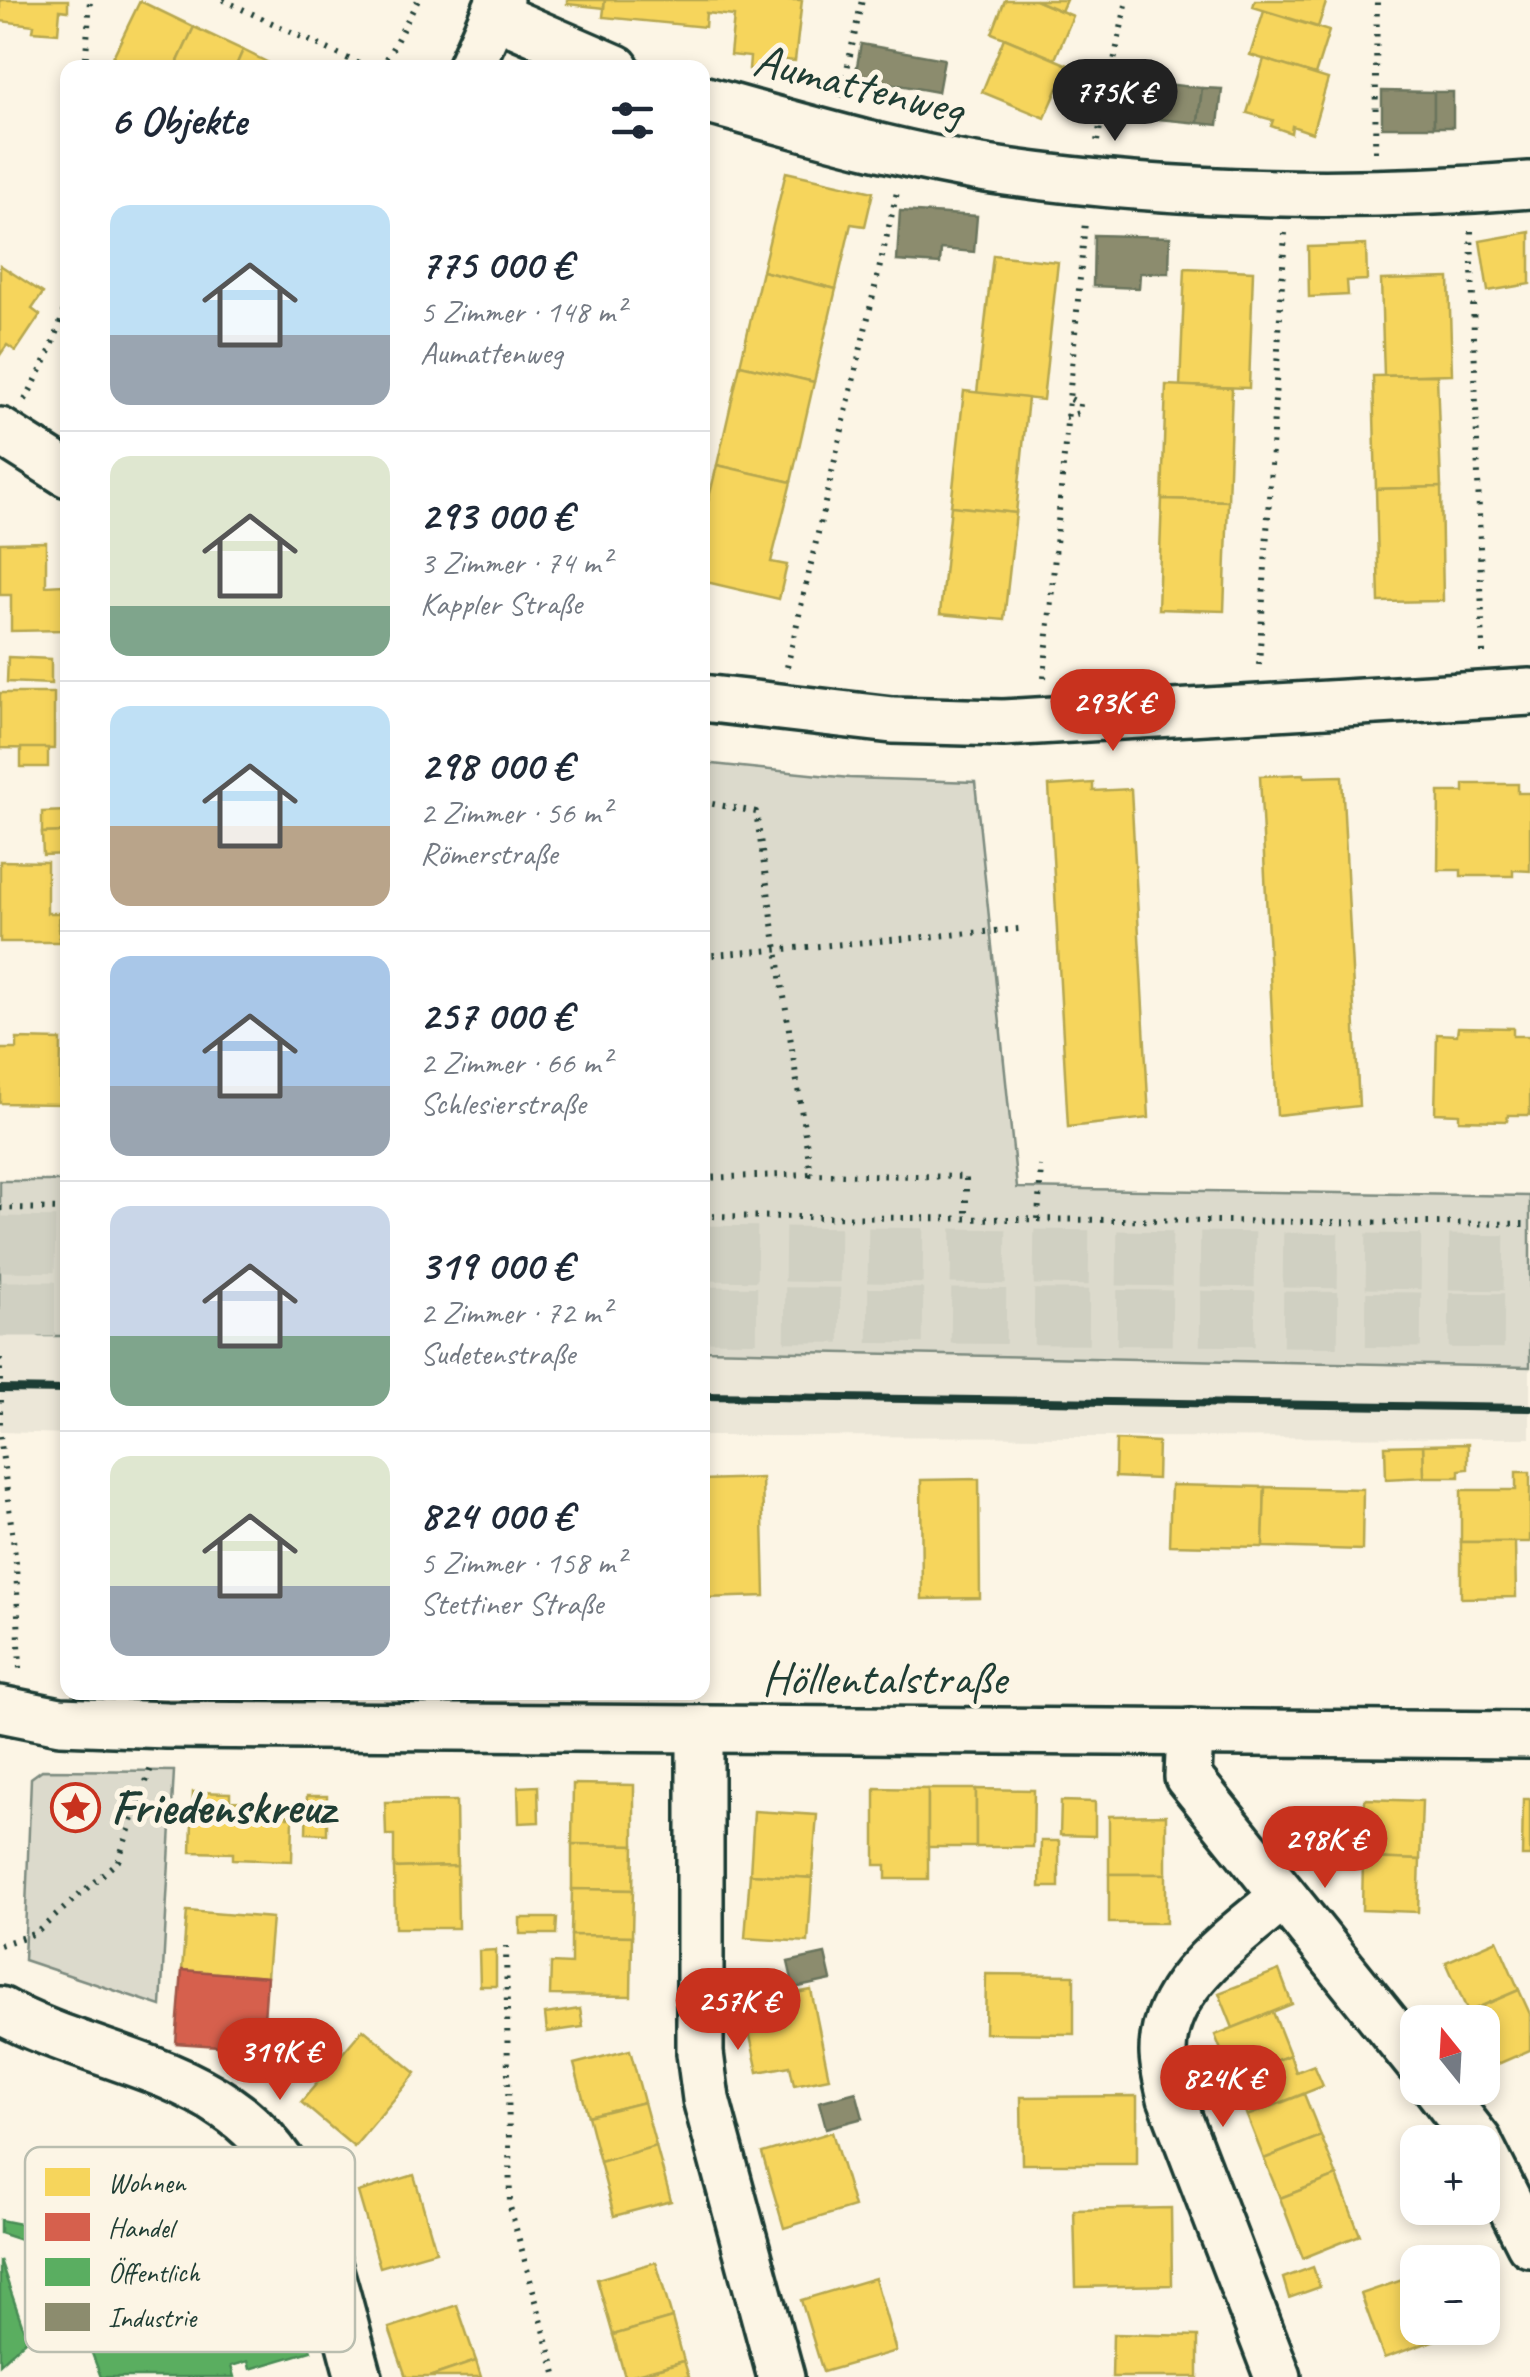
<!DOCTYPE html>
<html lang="de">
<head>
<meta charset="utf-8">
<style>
	body { margin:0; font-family:Caveat,sans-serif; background:#f2f2f3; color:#1f2937; height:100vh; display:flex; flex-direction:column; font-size:38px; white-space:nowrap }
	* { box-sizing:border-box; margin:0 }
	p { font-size:32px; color:#747a83 }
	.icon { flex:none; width:55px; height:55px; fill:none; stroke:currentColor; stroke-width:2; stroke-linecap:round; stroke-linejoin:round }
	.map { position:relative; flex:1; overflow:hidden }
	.side { position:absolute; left:60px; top:60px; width:650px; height:1640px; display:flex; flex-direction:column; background:#fff; border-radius:20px; box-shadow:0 5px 15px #0003 }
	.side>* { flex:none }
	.needle { width:65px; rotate:342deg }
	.controls { position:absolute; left:1400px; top:2005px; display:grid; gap:20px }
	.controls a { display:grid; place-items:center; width:100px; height:100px; border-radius:20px; background:#fff; box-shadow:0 5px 15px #0003; font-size:50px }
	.price { position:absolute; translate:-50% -85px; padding:0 22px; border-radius:35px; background:#c8321e; color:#fff; font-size:32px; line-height:65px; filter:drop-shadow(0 2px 5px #0008) }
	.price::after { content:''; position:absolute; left:50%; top:60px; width:30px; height:22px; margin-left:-15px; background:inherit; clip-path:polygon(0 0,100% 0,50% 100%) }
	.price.selected { background:#222; color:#fff }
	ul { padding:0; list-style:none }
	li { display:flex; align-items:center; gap:30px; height:250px; padding:0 50px }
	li+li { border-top:2px solid #e0e1e3 }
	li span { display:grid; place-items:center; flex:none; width:280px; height:200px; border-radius:20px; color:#555 }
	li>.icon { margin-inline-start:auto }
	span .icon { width:120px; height:120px; fill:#fffc; stroke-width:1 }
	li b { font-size:42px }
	h2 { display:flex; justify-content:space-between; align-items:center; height:120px; padding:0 50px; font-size:42px }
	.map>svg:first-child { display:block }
	.built { fill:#ece7d8 }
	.green { fill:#dcdacc; stroke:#7e8c80; stroke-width:2.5 }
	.homes { fill:#f6d55c; stroke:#b6a750; stroke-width:2.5 }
	.shops { fill:#d6604d; stroke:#9f5646; stroke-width:2.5 }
	.public { fill:#5aae61; stroke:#488c54; stroke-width:2.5 }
	.industry { fill:#8c8c6e; stroke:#6b745d; stroke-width:2.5 }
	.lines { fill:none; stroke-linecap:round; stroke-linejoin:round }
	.highway-tunnel { stroke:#d0d0c2; stroke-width:55; stroke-dasharray:55 28; stroke-linecap:butt }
	.minor-casing { stroke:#1f3d34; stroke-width:52 }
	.path { stroke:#1f3d34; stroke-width:6; stroke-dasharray:2.5 8; stroke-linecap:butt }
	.minor { stroke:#fcf5e5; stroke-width:45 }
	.rail { stroke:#1f3d34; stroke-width:8 }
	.labels { text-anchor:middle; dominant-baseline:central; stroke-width:10; stroke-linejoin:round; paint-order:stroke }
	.street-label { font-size:48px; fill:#1f3d34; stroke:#fcf5e5 }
	.poi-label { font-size:48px; font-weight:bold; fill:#1f3d34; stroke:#fcf5e5; text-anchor:start }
	.key { fill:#fcf5e5; stroke:#babeb0; stroke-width:2.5 }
	.key-label { font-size:28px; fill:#1f3d34 }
</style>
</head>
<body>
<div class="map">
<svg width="1530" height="2377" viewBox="0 0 1530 2377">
	<rect width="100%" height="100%" fill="#fcf5e5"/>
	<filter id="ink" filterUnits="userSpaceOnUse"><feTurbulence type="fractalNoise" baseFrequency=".01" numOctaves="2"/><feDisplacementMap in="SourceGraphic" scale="20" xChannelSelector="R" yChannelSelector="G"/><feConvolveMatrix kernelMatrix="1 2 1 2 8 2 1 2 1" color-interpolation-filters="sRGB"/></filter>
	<g filter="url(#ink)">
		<g class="built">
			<path d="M0 1318 40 1336H67V1434L0 1432Z"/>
			<path d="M702 1350 1530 1367V1438L703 1436Z"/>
		</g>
		<g class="green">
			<path d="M703 763 849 778 975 782 1017 1188 1530 1196V1367L703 1350Z"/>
			<path d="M0 1181H67V1336H40L0 1318Z"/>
			<path d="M42 1770 174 1771 161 2006 24 1960 31 1778Z"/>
		</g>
		<g class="homes">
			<path d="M0 0H68V11L60 10 58 33 33 31 34 25 0 21Z"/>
			<path d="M567 0H605L604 8 567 4Z"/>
			<path d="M605 0H802L795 61 774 59 773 71 749 69 750 57 730 55 734 16 706 13 705 27 603 17Z"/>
			<path d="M1005 0H1035L1073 16 1055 59 992 33Z"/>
			<path d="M1035 0H1066L1061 11Z"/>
			<path d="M1255 0H1327L1318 27 1253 7Z"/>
			<path d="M140 1 194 27 175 68H119L110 63Z"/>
			<path d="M1264 11 1329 31 1315 75 1250 55Z"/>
			<path d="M194 27 243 50 235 68H175Z"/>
			<path d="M1004 38 1068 65 1045 118 982 92Z"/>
			<path d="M243 50 279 68H235Z"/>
			<path d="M1264 59 1328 79 1312 133 1292 126 1291 133 1271 126 1273 120 1247 113Z"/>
			<path d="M786 172 873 192 865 226 851 224 836 289 762 271Z"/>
			<path d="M1530 232V284L1488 291 1480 241Z"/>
			<path d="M1366 245 1367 280 1347 281 1348 295 1309 297 1308 247Z"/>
			<path d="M993 255 1058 262 1043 400 977 393Z"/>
			<path d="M0 265 43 293 32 309 40 315 16 351 7 345 0 355Z"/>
			<path d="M1185 268 1253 271 1249 388 1180 386Z"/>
			<path d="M762 271 836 289 814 382 740 365Z"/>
			<path d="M1449 278 1452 374 1384 376 1381 280Z"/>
			<path d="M740 365 814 382 791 482 717 465Z"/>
			<path d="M1437 375 1441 487 1376 489 1373 376Z"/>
			<path d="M1166 385 1232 388 1228 501 1162 499Z"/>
			<path d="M964 391 1028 398 1016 513 951 506Z"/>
			<path d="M717 465 791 482 771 562 787 565 779 599 702 581V526Z"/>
			<path d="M1441 487 1443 601 1379 602 1376 489Z"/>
			<path d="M1162 499 1228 501 1224 611 1158 609Z"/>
			<path d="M951 506 1016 513 1004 620 940 614Z"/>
			<path d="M46 542V586L63 585V630L11 631V595H0V543Z"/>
			<path d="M8 657 51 659V684L7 682Z"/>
			<path d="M0 693H54V749L0 748Z"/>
			<rect x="21" y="748" width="27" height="19"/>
			<path d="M1303 774 1304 777 1342 776 1359 1106 1277 1115 1260 776Z"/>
			<path d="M1093 783V791L1131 789 1149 1118 1068 1127 1049 786Z"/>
			<path d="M1464 784H1518V793H1530V871L1513 870V876H1461V870H1438L1439 792H1464Z"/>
			<path d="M68 811V832L42 833V812Z"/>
			<path d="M68 832V854L43 855 42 833Z"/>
			<path d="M0 861 47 862V913H59V942H0Z"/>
			<path d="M1458 1027 1513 1028V1036H1530V1115H1508L1507 1121 1459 1120V1114L1435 1113 1437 1034 1457 1035Z"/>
			<path d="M17 1039 61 1040 60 1104 0 1103V1049H17Z"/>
			<path d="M1116 1440 1158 1442 1157 1479 1115 1477Z"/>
			<path d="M1468 1444V1469L1459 1470V1477H1424L1423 1445Z"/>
			<path d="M1423 1445 1424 1477 1386 1479 1385 1446Z"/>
			<path d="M1516 1472H1530V1542H1461V1490H1516Z"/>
			<path d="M762 1478 765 1596 705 1598 702 1480Z"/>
			<path d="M979 1479 980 1598 922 1599 921 1480Z"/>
			<path d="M1171 1485 1265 1487 1263 1547 1169 1545Z"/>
			<path d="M1265 1487 1363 1489 1362 1550 1263 1547Z"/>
			<path d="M1461 1542H1515L1516 1597 1461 1598Z"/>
			<path d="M573 1784 634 1785V1845L572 1844Z"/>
			<path d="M538 1786 539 1822 519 1823 518 1787Z"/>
			<path d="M875 1788 928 1789V1879H886V1865H875Z"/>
			<rect x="928" y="1789" width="48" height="58"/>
			<path d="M976 1789 1034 1790 1033 1847H976Z"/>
			<path d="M193 1792 230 1793V1801L287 1803V1817H293L292 1861 233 1859V1853L191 1852Z"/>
			<path d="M307 1796H327V1834L306 1833Z"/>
			<path d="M1365 1799 1422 1801 1420 1860 1363 1858Z"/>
			<path d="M1523 1799H1530V1856H1522Z"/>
			<path d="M456 1801 457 1866 394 1868V1835H386L385 1802Z"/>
			<path d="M1061 1801 1095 1802V1836L1060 1835Z"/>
			<path d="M754 1811 817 1815 812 1878 750 1874Z"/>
			<path d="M1166 1815V1874H1109V1816Z"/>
			<path d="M1041 1841H1059V1887H1040Z"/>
			<path d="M572 1844 634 1845 633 1890 572 1889Z"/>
			<path d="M1363 1858 1420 1860 1418 1912 1362 1910Z"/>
			<path d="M457 1866 458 1928H395L394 1868Z"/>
			<path d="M750 1874 812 1878 808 1942 745 1938Z"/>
			<rect x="1109" y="1874" width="57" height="49"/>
			<path d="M572 1889 633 1890 632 1936 571 1935Z"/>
			<path d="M187 1911 272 1918 267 1977 182 1970Z"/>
			<path d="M520 1918H557L556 1934H520Z"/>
			<path d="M571 1935 632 1936 631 1996 550 1995 551 1963 571 1964Z"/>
			<path d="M1497 1940 1519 1990 1468 2012 1446 1962Z"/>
			<path d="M496 1950V1986H480L479 1951Z"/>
			<path d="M1279 1970 1292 2004 1233 2028 1219 1993Z"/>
			<path d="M986 1974 1074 1975V2034L985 2033Z"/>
			<path d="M811 1990 829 2078 794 2085 790 2066 758 2072 743 2004Z"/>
			<path d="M1519 1990 1530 2014V2050L1491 2067 1482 2046V2022H1472L1468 2012Z"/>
			<path d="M580 2009 583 2027 547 2032 545 2014Z"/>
			<path d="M1273 2012 1290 2055 1232 2078 1215 2035Z"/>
			<path d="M363 2029 416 2073 354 2147 301 2102Z"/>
			<path d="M630 2050 644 2102 588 2116 574 2064Z"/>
			<path d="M1290 2055 1296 2072 1314 2065 1323 2086 1247 2116 1232 2078Z"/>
			<path d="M1304 2094 1321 2136 1264 2159 1247 2116Z"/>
			<path d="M1137 2096V2164H1022L1021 2097Z"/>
			<path d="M644 2102 656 2146 600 2162 588 2116Z"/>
			<path d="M832 2132 854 2207 784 2228 762 2153Z"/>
			<path d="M1321 2136 1337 2176 1280 2198 1264 2159Z"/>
			<path d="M656 2146 671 2201 614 2216 600 2162Z"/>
			<path d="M414 2175 436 2251 380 2267 358 2192Z"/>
			<path d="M1337 2176 1360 2235 1303 2258 1280 2198Z"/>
			<path d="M1171 2208 1172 2285 1076 2287 1074 2210Z"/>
			<path d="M656 2262 672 2318 613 2335 597 2279Z"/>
			<path d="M1313 2267 1320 2287 1289 2298 1283 2278Z"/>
			<path d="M1418 2274V2315L1405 2279Z"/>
			<path d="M875 2278 896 2351 823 2372 801 2300Z"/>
			<path d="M1405 2279 1418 2328H1422L1427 2343 1384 2358 1361 2294Z"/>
			<path d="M457 2305 476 2361 429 2377H406L389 2328Z"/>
			<path d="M672 2318 684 2361 625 2377 613 2335Z"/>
			<path d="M1422 2328H1469L1427 2343Z"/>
			<path d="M1113 2334 1198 2336V2377H1112Z"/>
			<path d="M476 2361 481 2377H429Z"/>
			<path d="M684 2361 689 2377H629Z"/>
		</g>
		<path class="shops" d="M182 1970 267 1977 262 2049 176 2043Z"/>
		<g class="public">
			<path d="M178 2180 204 2266 200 2267 208 2299 212 2298 222 2332 239 2328 237 2320 297 2302 311 2351 250 2369 248 2361 231 2366 234 2377H101L84 2332H88L79 2301 75 2303 60 2236 27 2242 0 2233V2220L35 2227 53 2223 50 2214 76 2201 85 2211 151 2191 148 2181Z"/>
			<path d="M0 2260 27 2339 0 2364Z"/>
		</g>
		<g class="industry">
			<path d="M861 44 944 59 938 92 855 77Z"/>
			<path d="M1120 79 1202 88 1198 123 1117 115Z"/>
			<path d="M1202 88 1222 89 1218 125 1198 123Z"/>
			<path d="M1382 91 1434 92V127H1382Z"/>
			<rect x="1434" y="92" width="19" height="35"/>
			<path d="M900 211 977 216 974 252 941 249 940 264 897 261Z"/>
			<path d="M1094 235 1170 237 1169 273H1140L1139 288 1093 286Z"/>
			<path d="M825 1954 831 1980 794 1988 788 1962Z"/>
			<path d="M856 2092 863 2118 826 2128 819 2102Z"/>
		</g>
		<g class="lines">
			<g class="highway-tunnel">
				<path d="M0 1244 68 1245"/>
				<path d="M702 1253 1530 1263"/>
				<path d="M0 1309H68"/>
				<path d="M702 1314 1530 1321"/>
			</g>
			<defs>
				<g id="minor">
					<path d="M494 15 616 68"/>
					<path d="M470 68 500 0"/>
					<path d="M702 99C802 127 903 157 1006 172 1176 196 1359 199 1530 185"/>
					<path d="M0 431 68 474"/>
					<path d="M702 698 892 720 1003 723 1530 692"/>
					<path d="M0 1709 60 1721 167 1725 1530 1735"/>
					<path d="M700 1729V2053L706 2099 781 2377"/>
					<path d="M1190 1732 1188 1777 1418 2063"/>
					<path d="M0 2010C70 2049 161 2062 226 2107 314 2166 332 2282 359 2377"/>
					<path d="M1437 2088 1479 2142"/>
					<path d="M1482 2149 1530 2244"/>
					<path d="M1278 2377 1171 2098C1168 2084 1163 2067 1163 2052 1163 1984 1236 1937 1282 1897"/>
				</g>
			</defs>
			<use href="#minor" class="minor-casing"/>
			<g class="path">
				<path d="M223 0 368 68"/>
				<path d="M85 68 90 0"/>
				<path d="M382 68 418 0"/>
				<path d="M841 97 862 0"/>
				<path d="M1097 141 1127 0"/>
				<path d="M1375 152 1377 0"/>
				<path d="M1471 231 1483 653"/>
				<path d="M25 400C45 364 64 327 68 285"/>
				<path d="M1065 417 1079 413 1080 404 1067 397"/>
				<path d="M1259 665 1285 233"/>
				<path d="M787 667 897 192"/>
				<path d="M1044 678 1085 222"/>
				<path d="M702 802 756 812 811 1174 966 1177V1219"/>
				<path d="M702 956 1019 929"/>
				<path d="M702 1178 811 1174"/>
				<path d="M0 1208 68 1209"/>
				<path d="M702 1216 1530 1224"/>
				<path d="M1038 1219 1041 1166"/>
				<path d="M0 1358V1428"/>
				<path d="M0 1436 16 1563 20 1669"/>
				<path d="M0 1945 36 1933 118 1861 152 1765"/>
				<path d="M506 1946 510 2207 557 2377"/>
			</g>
			<use href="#minor" class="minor"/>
			<g class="rail">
				<path d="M0 1389 68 1390"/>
				<path d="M702 1396 1530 1408"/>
			</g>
		</g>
	</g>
	<defs>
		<symbol id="sight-ring" viewBox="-11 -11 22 22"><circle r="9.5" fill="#fcf5e5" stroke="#c8321e" stroke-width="1.5"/><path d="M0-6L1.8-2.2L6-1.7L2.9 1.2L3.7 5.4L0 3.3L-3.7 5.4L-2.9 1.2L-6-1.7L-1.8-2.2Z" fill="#c8321e"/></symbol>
	</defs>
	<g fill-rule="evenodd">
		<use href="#sight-ring" x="48" y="1780" width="55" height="55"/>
	</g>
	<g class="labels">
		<g class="street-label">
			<text transform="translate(859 84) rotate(14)">Aumattenweg</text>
			<text x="884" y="1678">Höllentalstraße</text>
		</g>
		<g class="poi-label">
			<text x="111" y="1807">Friedenskreuz</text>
		</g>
	</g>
	<rect x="25" y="2147" width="330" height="205" rx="15" class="key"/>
	<rect x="45" y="2168" width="45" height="28" fill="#f6d55c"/>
	<rect x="45" y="2213" width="45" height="28" fill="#d6604d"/>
	<rect x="45" y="2258" width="45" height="28" fill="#5aae61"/>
	<rect x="45" y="2303" width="45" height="28" fill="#8c8c6e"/>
	<g class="key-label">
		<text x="108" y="2192">Wohnen</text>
		<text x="108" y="2237">Handel</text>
		<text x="108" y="2282">Öffentlich</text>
		<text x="108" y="2327">Industrie</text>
	</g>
</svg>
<div class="controls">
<a><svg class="needle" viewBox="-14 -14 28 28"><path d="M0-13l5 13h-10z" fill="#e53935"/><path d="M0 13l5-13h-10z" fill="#747a83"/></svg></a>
<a>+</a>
<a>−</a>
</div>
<b class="price selected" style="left:1115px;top:144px">775K €</b>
<b class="price" style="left:1113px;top:754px">293K €</b>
<b class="price" style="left:1325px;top:1891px">298K €</b>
<b class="price" style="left:738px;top:2053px">257K €</b>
<b class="price" style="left:280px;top:2103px">319K €</b>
<b class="price" style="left:1223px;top:2130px">824K €</b>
<section class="side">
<h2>6 Objekte<svg class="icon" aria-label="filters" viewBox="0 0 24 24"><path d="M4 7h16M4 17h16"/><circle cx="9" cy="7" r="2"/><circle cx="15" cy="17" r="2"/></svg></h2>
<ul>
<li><span style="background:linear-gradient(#bfe0f5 65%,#9aa5b1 0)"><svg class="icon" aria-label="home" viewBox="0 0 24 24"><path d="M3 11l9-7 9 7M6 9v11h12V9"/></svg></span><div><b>775 000 €</b><p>5 Zimmer · 148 m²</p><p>Aumattenweg</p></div></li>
<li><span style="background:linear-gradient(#dfe7d0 75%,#7fa58c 0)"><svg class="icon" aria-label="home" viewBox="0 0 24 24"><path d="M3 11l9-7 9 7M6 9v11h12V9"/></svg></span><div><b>293 000 €</b><p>3 Zimmer · 74 m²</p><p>Kappler Straße</p></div></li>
<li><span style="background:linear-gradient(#bfe0f5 60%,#b9a48a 0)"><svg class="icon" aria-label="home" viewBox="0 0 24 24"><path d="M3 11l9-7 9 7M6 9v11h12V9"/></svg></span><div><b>298 000 €</b><p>2 Zimmer · 56 m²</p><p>Römerstraße</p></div></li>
<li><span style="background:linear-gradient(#a9c7e8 65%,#9aa5b1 0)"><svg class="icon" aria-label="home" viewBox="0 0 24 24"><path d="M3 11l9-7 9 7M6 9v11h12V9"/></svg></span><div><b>257 000 €</b><p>2 Zimmer · 66 m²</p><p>Schlesierstraße</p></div></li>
<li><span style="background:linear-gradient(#c9d6e8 65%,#7fa58c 0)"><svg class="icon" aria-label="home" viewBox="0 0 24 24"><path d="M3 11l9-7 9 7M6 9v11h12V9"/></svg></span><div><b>319 000 €</b><p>2 Zimmer · 72 m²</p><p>Sudetenstraße</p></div></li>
<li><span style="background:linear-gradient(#dfe7d0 65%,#9aa5b1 0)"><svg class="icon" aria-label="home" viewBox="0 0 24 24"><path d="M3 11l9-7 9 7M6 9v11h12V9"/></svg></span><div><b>824 000 €</b><p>5 Zimmer · 158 m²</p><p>Stettiner Straße</p></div></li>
</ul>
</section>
</div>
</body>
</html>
